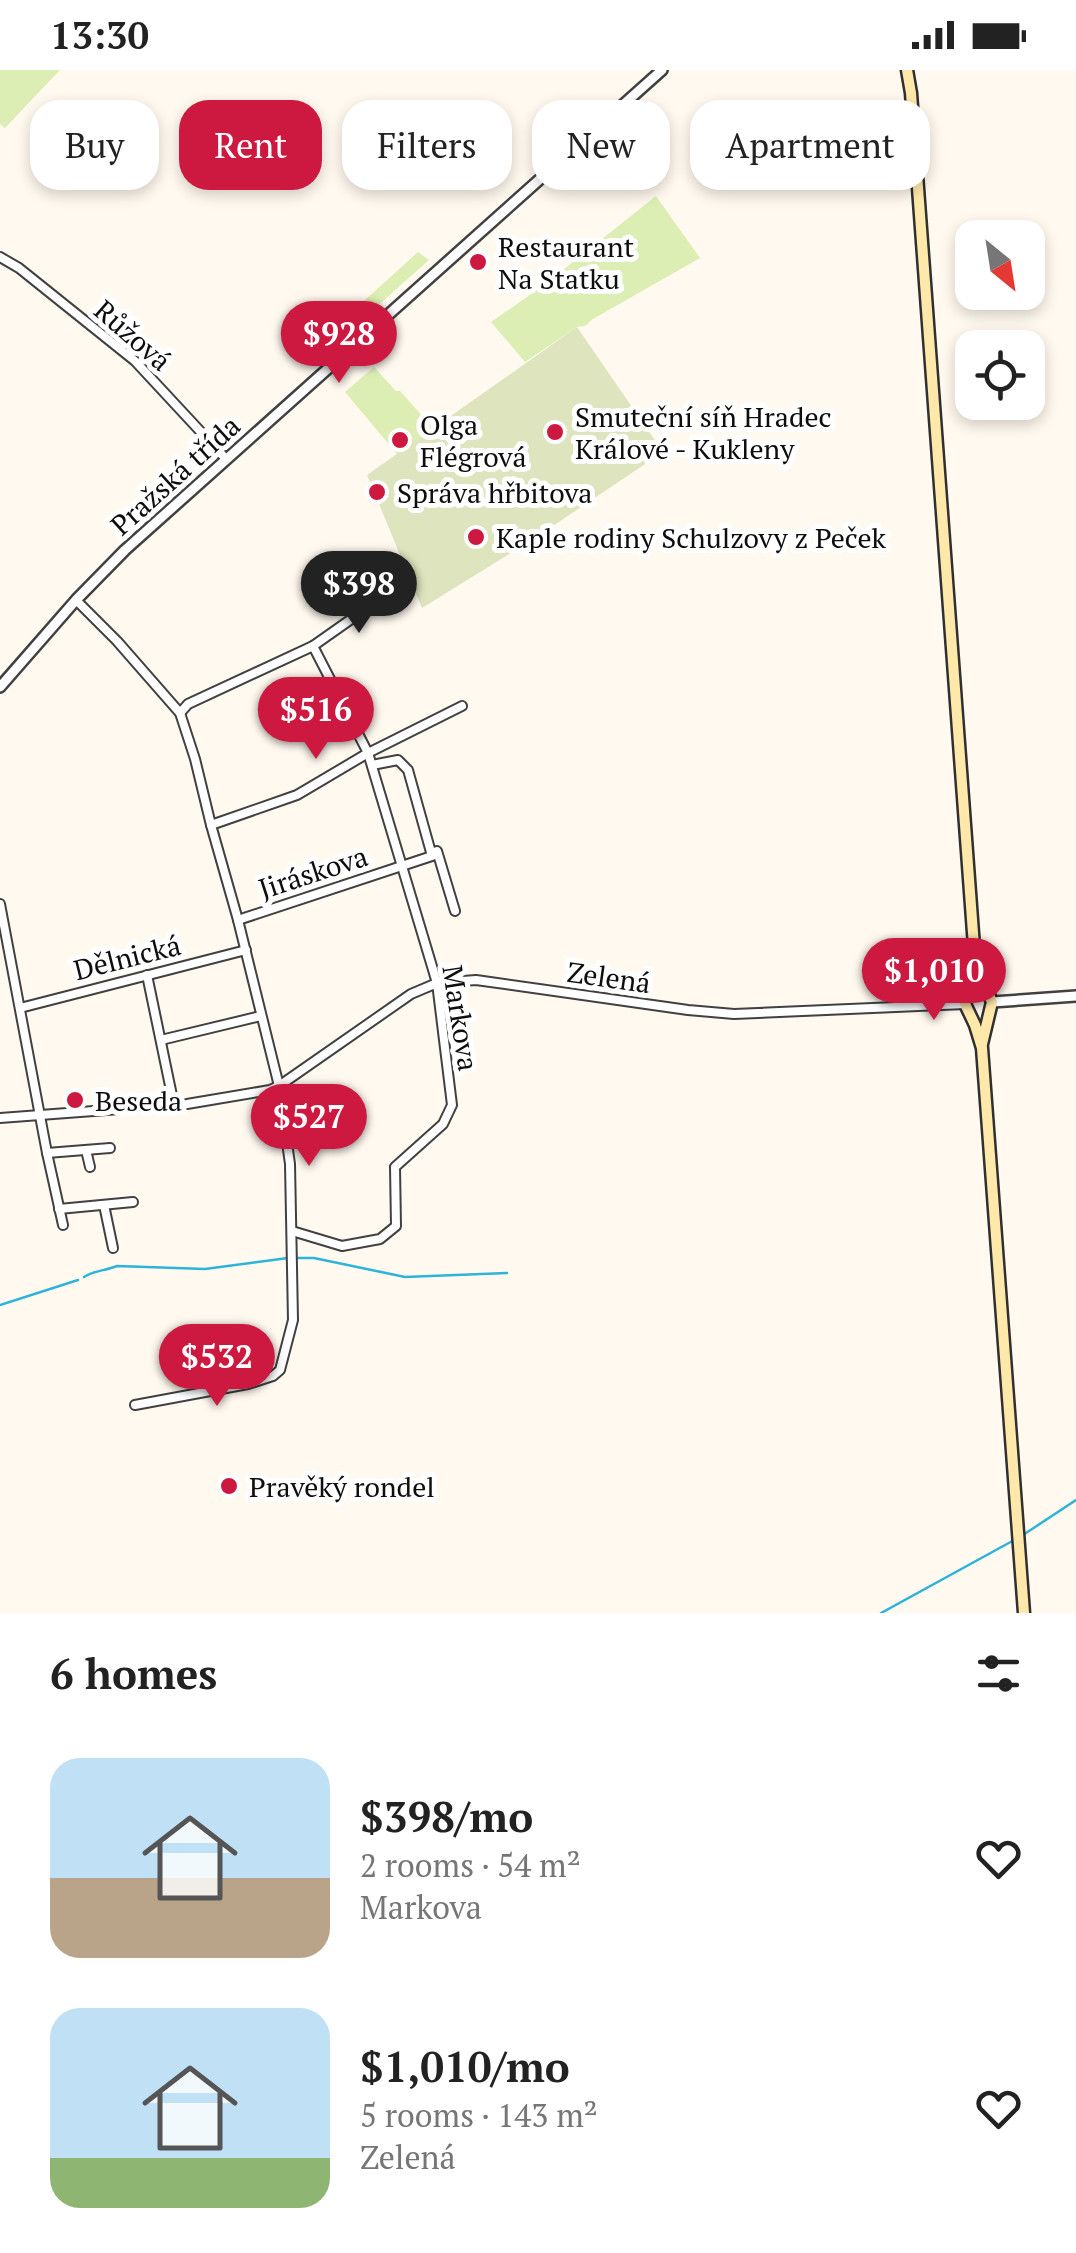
<!DOCTYPE html>
<html lang="en">
<head>
<meta charset="utf-8">
<style>
	body { margin:0; font-family:"PT Serif",serif; background:#f6f6f6; color:#222; height:100vh; display:flex; flex-direction:column; font-size:38px; white-space:nowrap }
	* { box-sizing:border-box; margin:0 }
	p { font-size:32px; color:#767676 }
	.icon { flex:none; width:55px; height:55px; fill:none; stroke:currentColor; stroke-width:2; stroke-linecap:round; stroke-linejoin:round }
	.map { position:relative; height:1543px; overflow:hidden }
	.drawer { display:flex; flex-direction:column; background:#fff; flex:1 }
	.drawer>* { flex:none }
	.guide { position:absolute; left:30px; top:30px; width:1018px; height:90px; display:flex; gap:20px }
	.needle { width:65px; rotate:150deg }
	.controls { position:absolute; left:955px; top:150px; display:grid; gap:20px }
	.controls a { display:grid; place-items:center; width:90px; height:90px; border-radius:20px; background:#fff; box-shadow:0 5px 15px #0003; font-size:50px }
	.price { position:absolute; translate:-50% -85px; padding:0 22px; border-radius:35px; background:#cd183f; color:#fff; font-size:32px; line-height:65px; filter:drop-shadow(0 2px 5px #0008) }
	.price::after { content:''; position:absolute; left:50%; top:60px; width:30px; height:22px; margin-left:-15px; background:inherit; clip-path:polygon(0 0,100% 0,50% 100%) }
	.price.current { background:#222; color:#fff }
	ul { padding:0; list-style:none }
	li { display:flex; align-items:center; gap:30px; height:250px; padding:0 50px }
	li span { display:grid; place-items:center; flex:none; width:280px; height:200px; border-radius:30px; color:#555 }
	li>.icon { margin-inline-start:auto }
	span .icon { width:120px; height:120px; fill:#fffc; stroke-width:1 }
	li b { font-size:42px }
	h2 { display:flex; justify-content:space-between; align-items:center; height:120px; padding:0 50px; font-size:42px }
	.pill { padding:0 35px; border-radius:30px; background:#fff; box-shadow:0 5px 15px #0003; font-size:35px; line-height:90px }
	.pill.current { background:#cd183f; color:#fff }
	.status { display:flex; justify-content:space-between; align-items:center; height:70px; padding:0 50px; background:#fff; direction:ltr }
	.status svg { height:28px; fill:currentColor }
	.map>svg:first-child { display:block }
	.green { fill:#dceeb4 }
	.cemetery { fill:#dee4bd }
	.lines { fill:none; stroke-linecap:round; stroke-linejoin:round }
	.stream { stroke:#2eb3db; stroke-width:2.5 }
	.minor-casing { stroke:#414141; stroke-width:12 }
	.tertiary-casing { stroke:#414141; stroke-width:14 }
	.secondary-casing { stroke:#303030; stroke-width:15 }
	.minor { stroke:#fff; stroke-width:8 }
	.tertiary { stroke:#fff; stroke-width:9 }
	.secondary { stroke:#ffe8aa; stroke-width:10 }
	.poi-dot { fill:#cd183f; stroke:#fff; stroke-width:4 }
	.labels { text-anchor:middle; dominant-baseline:central; stroke-width:10; stroke-linejoin:round; paint-order:stroke }
	.poi-label { font-size:28px; fill:#0e0e0e; stroke:#fff; text-anchor:start }
	.street-label { font-size:28px; fill:#0e0e0e; stroke:#fff }
</style>
</head>
<body>
<div class="status"><b>13:30</b><svg viewBox="0 0 49 12"><path d="M0 12V9h3v3zM5 12V6h3v6zM10 12V3h3v9zM15 12V0h3v12zM26 1h20v11H26zM47 4h2v5h-2z"/></svg></div>
<div class="map">
<svg width="1076" height="1543" viewBox="0 0 1076 1543">
	<rect width="100%" height="100%" fill="#fff9ef"/>
	<g class="green">
		<path d="M0 0H60L5 58 0 54Z"/>
		<path d="M656 126 700 188 593 249 585 256 577 257 525 292 491 252 544 215Z"/>
		<path d="M418 182 429 190 320 287 312 278Z"/>
		<path d="M374 297 396 321H400L434 359 397 384 345 322Z"/>
	</g>
	<path class="cemetery" d="M577 257 663 382 532 470 422 538 367 405Z"/>
	<g class="lines">
		<g class="stream">
			<path d="M296 1188H314L405 1207 507 1203"/>
			<path d="M84 1207C95 1200 105 1201 117 1196L205 1199 288 1188"/>
			<path d="M0 1235 78 1210"/>
			<path d="M1023 1465 1076 1430"/>
			<path d="M881 1543 1016 1469"/>
		</g>
		<defs>
			<g id="minor">
				<path d="M0 187 19 198 135 291 226 389"/>
				<path d="M76 530 117 571 180 643 195 689 211 755"/>
				<path d="M313 576 384 526"/>
				<path d="M180 643 188 634 313 576 368 683 437 913 452 1035 443 1054 395 1097 396 1156 380 1169 342 1176 292 1161"/>
				<path d="M431 783 437 781 455 841"/>
				<path d="M0 834 47 1083 63 1155"/>
				<path d="M238 850 432 786 408 700 398 690 372 695"/>
				<path d="M147 905 174 1035"/>
				<path d="M20 938 246 880"/>
				<path d="M161 970 261 946"/>
				<path d="M0 1048 187 1034 270 1020 279 1016 411 924 437 913 476 910 688 940 734 944 965 934"/>
				<path d="M86 1080 90 1097"/>
				<path d="M47 1083 110 1078"/>
				<path d="M104 1135 113 1178"/>
				<path d="M59 1139 133 1132"/>
				<path d="M135 1335 248 1314 273 1306 280 1300 293 1250 290 1094 279 1016 238 850 211 755 297 725 368 683 462 636"/>
			</g>
			<g id="tertiary">
				<path d="M0 617 76 530 125 480 662 0"/>
				<path d="M992 932 1076 926"/>
			</g>
			<g id="secondary">
				<path d="M907 0 911 23 975 890 973 911 965 934 975 955 982 978 1024 1543"/>
				<path d="M977 896 992 932 982 974"/>
			</g>
		</defs>
		<use href="#minor" class="minor-casing"/>
		<use href="#tertiary" class="tertiary-casing"/>
		<use href="#secondary" class="secondary-casing"/>
		<use href="#minor" class="minor"/>
		<use href="#tertiary" class="tertiary"/>
		<use href="#secondary" class="secondary"/>
	</g>
	<g class="poi-dot">
		<circle cx="478" cy="192" r="10"/>
		<circle cx="555" cy="362" r="10"/>
		<circle cx="400" cy="370" r="10"/>
		<circle cx="377" cy="422" r="10"/>
		<circle cx="476" cy="467" r="10"/>
		<circle cx="75" cy="1030" r="10"/>
		<circle cx="229" cy="1416" r="10"/>
	</g>
	<g class="labels">
		<g class="poi-label">
			<text x="498" y="176">Restaurant<tspan x="498" dy="32">Na Statku</tspan></text>
			<text x="575" y="346">Smuteční síň Hradec<tspan x="575" dy="32">Králové - Kukleny</tspan></text>
			<text x="420" y="354">Olga<tspan x="420" dy="32">Flégrová</tspan></text>
			<text x="397" y="422">Správa hřbitova</text>
			<text x="496" y="467">Kaple rodiny Schulzovy z Peček</text>
			<text x="95" y="1030">Beseda</text>
			<text x="249" y="1416">Pravěký rondel</text>
		</g>
		<g class="street-label">
			<text transform="translate(133 265) rotate(41)">Růžová</text>
			<text transform="translate(175 405) rotate(-42)">Pražská třída</text>
			<text transform="translate(313 802) rotate(-18)">Jiráskova</text>
			<text transform="translate(127 887) rotate(-14)">Dělnická</text>
			<text transform="translate(609 907) rotate(8)">Zelená</text>
			<text transform="translate(461 948) rotate(81)">Markova</text>
		</g>
	</g>
</svg>
<div class="controls">
<a><svg class="needle" viewBox="-14 -14 28 28"><path d="M0-13l5 13h-10z" fill="#e53935"/><path d="M0 13l5-13h-10z" fill="#767676"/></svg></a>
<a><svg class="icon" aria-label="locate" viewBox="0 0 24 24"><circle cx="12" cy="12" r="6"/><path d="M12 2v4M12 18v4M2 12h4M18 12h4"/></svg></a>
</div>
<b class="price" style="left:339px;top:316px">$928</b>
<b class="price current" style="left:359px;top:566px">$398</b>
<b class="price" style="left:316px;top:692px">$516</b>
<b class="price" style="left:934px;top:953px">$1,010</b>
<b class="price" style="left:309px;top:1099px">$527</b>
<b class="price" style="left:217px;top:1339px">$532</b>
<div class="guide">
<a class="pill">Buy</a>
<a class="pill current">Rent</a>
<a class="pill">Filters</a>
<a class="pill">New</a>
<a class="pill">Apartment</a>
</div>
</div>
<section class="drawer">
<h2>6 homes<svg class="icon" aria-label="filters" viewBox="0 0 24 24"><path d="M4 7h16M4 17h16"/><circle cx="9" cy="7" r="2"/><circle cx="15" cy="17" r="2"/></svg></h2>
<ul>
<li><span style="background:linear-gradient(#bfe0f5 60%,#b9a48a 0)"><svg class="icon" aria-label="home" viewBox="0 0 24 24"><path d="M3 11l9-7 9 7M6 9v11h12V9"/></svg></span><div><b>$398/mo</b><p>2 rooms · 54 m²</p><p>Markova</p></div><svg class="icon" aria-label="heart" viewBox="0 0 24 24"><path d="M12 20l-8-8c-3-5 5-10 8-4 3-6 11-1 8 4z"/></svg></li>
<li><span style="background:linear-gradient(#bfe0f5 75%,#8fb573 0)"><svg class="icon" aria-label="home" viewBox="0 0 24 24"><path d="M3 11l9-7 9 7M6 9v11h12V9"/></svg></span><div><b>$1,010/mo</b><p>5 rooms · 143 m²</p><p>Zelená</p></div><svg class="icon" aria-label="heart" viewBox="0 0 24 24"><path d="M12 20l-8-8c-3-5 5-10 8-4 3-6 11-1 8 4z"/></svg></li>
</ul>
</section>
</body>
</html>
